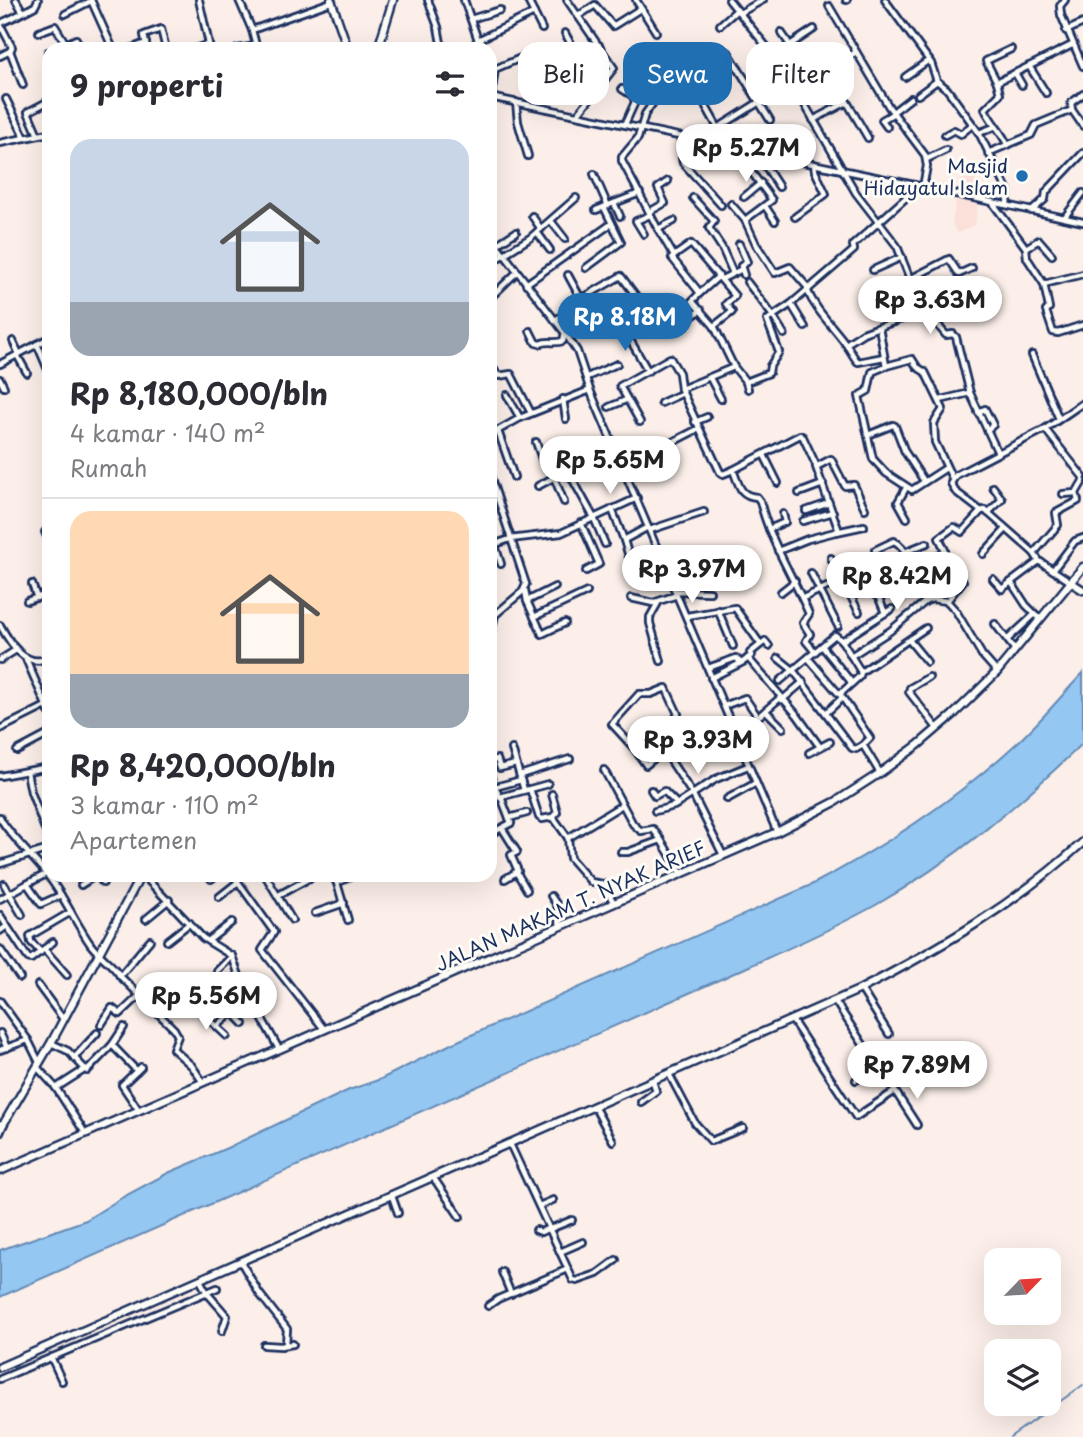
<!DOCTYPE html>
<html lang="id">
<head>
<meta charset="utf-8">
<style>
	body { margin:0; font-family:"Playpen Sans",sans-serif; background:#f2f2f3; color:#2b2b33; height:100vh; display:flex; flex-direction:column; font-size:26px; white-space:nowrap }
	* { box-sizing:border-box; margin:0 }
	p { font-size:23px; color:#7c7c81 }
	.icon { flex:none; width:38px; height:38px; fill:none; stroke:currentColor; stroke-width:2; stroke-linecap:round; stroke-linejoin:round }
	.map { position:relative; flex:1; overflow:hidden }
	.side { position:absolute; left:42px; top:42px; width:455px; height:840px; display:flex; flex-direction:column; background:#fff; border-radius:21px; box-shadow:0 7px 28px #0002 }
	.side>* { flex:none }
	.top-card { position:absolute; left:518px; top:42px; width:458px; height:63px; display:flex; gap:14px }
	.needle { width:46px; rotate:65deg }
	.buttons { position:absolute; left:984px; top:1248px; display:grid; gap:14px }
	.buttons a { display:grid; place-items:center; width:77px; height:77px; border-radius:14px; background:#fff; box-shadow:0 7px 28px #0002; font-size:35px }
	.price { position:absolute; translate:-50% -60px; padding:0 16px; border-radius:24px; background:#fff; color:#222; font-size:23px; line-height:46px; filter:drop-shadow(0 2px 4px #0008) }
	.price::after { content:''; position:absolute; left:50%; top:42px; width:21px; height:16px; margin-left:-10px; background:inherit; clip-path:polygon(0 0,100% 0,50% 100%) }
	.price.current { background:#1f6fb2; color:#fff }
	ul { padding:0; list-style:none }
	li { display:grid; align-content:center; gap:14px; height:371px; padding:0 28px }
	li+li { border-top:2px solid #e1e1e2 }
	li span { display:grid; place-items:center; height:217px; border-radius:21px; color:#555 }
	li>.icon { margin-inline-start:auto }
	span .icon { width:126px; height:126px; fill:#fffc; stroke-width:1 }
	li b { font-size:30px }
	h2 { display:flex; justify-content:space-between; align-items:center; height:84px; padding:0 28px; font-size:30px }
	.pill { padding:0 24px; border-radius:21px; background:#fff; box-shadow:0 7px 28px #0002; font-size:24px; line-height:63px }
	.pill.current { background:#1f6fb2; color:#fff }
	.map>svg:first-child { display:block }
	.built { fill:#fae0d8 }
	.water { fill:#94c7f1; stroke:#648ab6; stroke-width:2 }
	.lines { fill:none; stroke-linecap:round; stroke-linejoin:round }
	.stream { stroke:#648ab6; stroke-width:2 }
	.street-casing { stroke:#1b2f5e; stroke-width:10 }
	.secondary-casing { stroke:#1b2f5e; stroke-width:11 }
	.street { stroke:#fdfcf7; stroke-width:4.5 }
	.secondary { stroke:#fdfcf7; stroke-width:6 }
	.poi-dot { fill:#1f6fb2; stroke:#fdfcf7; stroke-width:2.5 }
	.labels { text-anchor:middle; dominant-baseline:central; stroke-width:6; stroke-linejoin:round; paint-order:stroke }
	.poi-label { font-size:19px; fill:#1b2f5e; stroke:#fdfcf7; text-anchor:end }
	.street-label { font-size:19px; fill:#1b2f5e; stroke:#fdfcf7 }
</style>
</head>
<body>
<div class="map">
<svg width="1083" height="1437" viewBox="0 0 1083 1437">
	<rect width="100%" height="100%" fill="#fcefe9"/>
	<filter id="ink" filterUnits="userSpaceOnUse"><feTurbulence type="fractalNoise" baseFrequency=".0143" numOctaves="2"/><feDisplacementMap in="SourceGraphic" scale="14" xChannelSelector="R" yChannelSelector="G"/><feConvolveMatrix kernelMatrix="1 2 1 2 8 2 1 2 1" color-interpolation-filters="sRGB"/></filter>
	<g filter="url(#ink)">
		<g class="built">
			<path d="M962 170 977 173 974 191 959 189Z"/>
			<path d="M956 198 978 201 975 225 958 233 952 225Z"/>
		</g>
		<path class="water" d="M1083 673V743C1020 804 953 861 876 905 826 933 773 955 721 979L0 1297V1250L86 1220 123 1197 168 1173 227 1148 349 1090 381 1079 451 1044 811 885C886 846 955 800 1017 743 1041 721 1061 696 1083 673Z"/>
		<g class="lines">
			<path class="stream" d="M1010 1437 1083 1385"/>
			<defs>
				<g id="street">
					<path d="M16 0 23 12"/>
					<path d="M91 0 113 49"/>
					<path d="M239 0 252 30"/>
					<path d="M428 0 438 27 442 49"/>
					<path d="M567 0 614 68 577 115"/>
					<path d="M636 0 656 32"/>
					<path d="M729 0 783 67 856 193 897 246 910 279 941 329 946 335 953 334 956 337 970 393 998 453"/>
					<path d="M846 0H847"/>
					<path d="M885 0 931 63 937 81 947 89 979 133 1008 191 1007 205"/>
					<path d="M1065 0 1060 6 1061 15 1083 66"/>
					<path d="M528 1 542 29"/>
					<path d="M829 6 889 107 925 155 927 166 923 187"/>
					<path d="M740 13 763 0"/>
					<path d="M65 14 91 1"/>
					<path d="M578 16 595 5 613 26 640 9"/>
					<path d="M14 17 35 6 38 0"/>
					<path d="M471 19 500 10"/>
					<path d="M1 23 12 18"/>
					<path d="M0 24 12 47 10 51 0 56"/>
					<path d="M720 25 737 10"/>
					<path d="M1066 31 1083 23"/>
					<path d="M39 32 55 26 66 44"/>
					<path d="M781 32 790 45"/>
					<path d="M565 33 578 57"/>
					<path d="M480 39 484 49"/>
					<path d="M478 40 534 13"/>
					<path d="M56 49 76 39 81 49"/>
					<path d="M130 49 146 43"/>
					<path d="M147 49 144 35 161 29 166 49"/>
					<path d="M195 49 209 44 199 0"/>
					<path d="M237 49 256 46"/>
					<path d="M257 49 252 30 331 2"/>
					<path d="M462 49 473 46 478 40 464 0"/>
					<path d="M10 51 23 85"/>
					<path d="M48 52H49"/>
					<path d="M728 52 770 120"/>
					<path d="M775 55 814 29"/>
					<path d="M545 61 561 55 569 62 599 45"/>
					<path d="M839 63 856 52"/>
					<path d="M490 66 495 69 532 53"/>
					<path d="M1029 66 1046 93"/>
					<path d="M1015 73 1022 85"/>
					<path d="M759 74 779 61"/>
					<path d="M905 77 929 60"/>
					<path d="M997 82 986 61 1011 49"/>
					<path d="M622 89 633 96 635 102 625 124"/>
					<path d="M660 93 645 114 638 138 622 157V161L658 229 674 256 691 244 735 296 726 304 732 312 714 326"/>
					<path d="M699 94 718 128 721 144"/>
					<path d="M1083 94 1071 103 1072 110 1083 126"/>
					<path d="M918 95 937 81"/>
					<path d="M490 97 919 186 1083 222"/>
					<path d="M491 97 495 69"/>
					<path d="M6 99 25 138"/>
					<path d="M516 102 518 122 528 156"/>
					<path d="M847 102 868 138"/>
					<path d="M893 112 911 98"/>
					<path d="M813 120 847 102 814 50"/>
					<path d="M887 127 882 120 894 113"/>
					<path d="M718 128 791 82"/>
					<path d="M979 133 994 127"/>
					<path d="M38 135 28 112 47 102"/>
					<path d="M945 135 954 130 961 134 972 125"/>
					<path d="M695 139 682 158 683 163 721 205"/>
					<path d="M0 143 49 133"/>
					<path d="M1007 144C1001 131 991 122 985 109L1000 94 997 82 1072 45"/>
					<path d="M757 153 779 187"/>
					<path d="M988 153 1031 135 1036 125 1072 110"/>
					<path d="M927 159 946 150"/>
					<path d="M594 174 608 206"/>
					<path d="M744 197 761 183"/>
					<path d="M693 198 714 221 709 228 722 248 733 273"/>
					<path d="M992 202 1026 248 1027 258 1044 284 1049 308 1046 311 1053 332 1058 333 1083 325"/>
					<path d="M614 203 620 216"/>
					<path d="M731 204 745 220 772 200 734 148"/>
					<path d="M765 206 775 221"/>
					<path d="M596 210 640 193"/>
					<path d="M1032 211 1045 199 1046 192 1083 153"/>
					<path d="M649 212 665 203 658 188 668 181"/>
					<path d="M532 216 541 229"/>
					<path d="M795 217 826 194 815 171 814 164"/>
					<path d="M1064 218 1083 193"/>
					<path d="M745 220 756 244 775 273 790 267 809 289"/>
					<path d="M551 221 565 239"/>
					<path d="M658 229 674 221"/>
					<path d="M537 232 550 250"/>
					<path d="M644 234 636 221 650 215"/>
					<path d="M490 236 565 333 577 351 590 390 777 832"/>
					<path d="M739 244 747 262 741 266 744 275"/>
					<path d="M496 245 516 232"/>
					<path d="M1026 248 1039 240 1052 255"/>
					<path d="M674 256 672 258 700 293 719 276"/>
					<path d="M490 263 530 238 576 198"/>
					<path d="M586 268 621 242 604 207"/>
					<path d="M873 270 902 257"/>
					<path d="M568 275 581 299"/>
					<path d="M722 279 742 269"/>
					<path d="M910 279 949 259 959 274 972 268"/>
					<path d="M747 282 773 316 784 334"/>
					<path d="M526 284 611 224"/>
					<path d="M1044 284 1083 274"/>
					<path d="M807 290C816 311 832 325 845 343 850 349 853 357 858 362L884 357"/>
					<path d="M700 293 692 301 714 326 734 367 746 382 769 373 770 366 779 352 767 320 791 304 854 250 853 245 919 186"/>
					<path d="M490 298 517 272"/>
					<path d="M791 304 805 327"/>
					<path d="M930 309 879 327 886 366 872 372 868 391 859 396 873 459 886 473 912 490 946 468"/>
					<path d="M555 320 582 304 581 299 621 276 639 300"/>
					<path d="M680 325 701 310"/>
					<path d="M530 331 536 343 540 344C548 340 554 344 563 341L565 333 589 321 603 334 621 324 648 371"/>
					<path d="M13 341 19 354"/>
					<path d="M37 344 49 372"/>
					<path d="M846 344 863 333 879 327"/>
					<path d="M17 355 27 373"/>
					<path d="M1032 355 1059 419"/>
					<path d="M490 363 498 376 511 374 531 413"/>
					<path d="M0 364 49 338"/>
					<path d="M886 366 912 359 917 367 925 372 943 409 934 423 935 442 952 478"/>
					<path d="M587 377 617 364"/>
					<path d="M710 378 721 399"/>
					<path d="M0 379 4 387"/>
					<path d="M746 382 748 389"/>
					<path d="M681 389 734 367"/>
					<path d="M507 395 520 418"/>
					<path d="M563 399 566 419"/>
					<path d="M940 400 970 393"/>
					<path d="M661 403 683 393"/>
					<path d="M609 407 626 400"/>
					<path d="M978 412 985 409 993 425 987 430"/>
					<path d="M640 422 620 386 670 358 679 373 681 389 720 472 723 474 733 470C739 484 739 496 757 497L760 501C770 542 793 576 809 614L803 623 810 634 806 641 815 652"/>
					<path d="M695 422 707 417"/>
					<path d="M1045 429 1083 477"/>
					<path d="M498 431 514 477"/>
					<path d="M490 435 520 418 590 390"/>
					<path d="M868 435 893 425 895 426 905 452 924 481"/>
					<path d="M536 442 543 462 562 460 594 518 605 544"/>
					<path d="M646 445 649 454"/>
					<path d="M656 451 660 462 664 463"/>
					<path d="M764 455 778 483"/>
					<path d="M624 467 698 429"/>
					<path d="M733 470 800 435 803 437 816 465"/>
					<path d="M490 475 526 584 523 591 495 615 490 637"/>
					<path d="M554 477 564 502"/>
					<path d="M538 486 568 470"/>
					<path d="M906 488 898 502 907 518"/>
					<path d="M799 493 823 484"/>
					<path d="M1063 494 1076 493"/>
					<path d="M612 509 624 540 648 527"/>
					<path d="M806 511 829 503"/>
					<path d="M988 513 1002 499 993 487"/>
					<path d="M803 521 833 512"/>
					<path d="M581 523 599 564 586 571"/>
					<path d="M769 529 785 522 783 514"/>
					<path d="M650 530 704 512"/>
					<path d="M45 532 49 540"/>
					<path d="M836 532 864 526"/>
					<path d="M624 540 632 567"/>
					<path d="M495 545 501 564"/>
					<path d="M490 546 510 539 561 533 637 498"/>
					<path d="M875 550 894 541C909 547 920 585 926 601"/>
					<path d="M778 551 808 539 839 531 816 467 831 459 845 486 854 485 865 509"/>
					<path d="M907 551 927 543"/>
					<path d="M1034 553 1058 525 1056 513 1078 501 1076 493 1083 481"/>
					<path d="M983 554 1005 530"/>
					<path d="M831 558 859 612"/>
					<path d="M1039 561 1011 582 1026 605 1040 619"/>
					<path d="M890 567 898 583"/>
					<path d="M1053 570 1075 541 1083 538"/>
					<path d="M914 572 930 564 945 550 939 538 954 527 962 532 981 511"/>
					<path d="M811 573 838 626"/>
					<path d="M993 579 1002 589 1011 582"/>
					<path d="M1071 582 1039 561 1034 553 985 510 981 511 955 491 951 483 956 475 1045 429 1083 403"/>
					<path d="M32 584 37 598"/>
					<path d="M525 590 527 601 542 634 565 623"/>
					<path d="M676 591 710 592"/>
					<path d="M692 592 693 584 719 578"/>
					<path d="M781 592 795 581"/>
					<path d="M876 596 915 575"/>
					<path d="M631 598 653 603 677 595"/>
					<path d="M803 598 868 568 873 575"/>
					<path d="M899 598 921 587"/>
					<path d="M27 601 49 593"/>
					<path d="M527 601 555 587"/>
					<path d="M947 601 963 581"/>
					<path d="M658 603 650 617V623L661 661"/>
					<path d="M718 610 733 646"/>
					<path d="M885 613 892 609"/>
					<path d="M687 616 735 608 759 642"/>
					<path d="M534 617 587 592"/>
					<path d="M995 624 1015 650"/>
					<path d="M0 625C10 643 25 669 49 658"/>
					<path d="M1008 639 1035 614"/>
					<path d="M909 640 927 662"/>
					<path d="M842 641 885 613 870 576 909 556"/>
					<path d="M822 646 852 683"/>
					<path d="M851 656 890 631 926 601 932 599 947 601 956 611 982 655 997 672"/>
					<path d="M748 658 797 715 820 747"/>
					<path d="M778 658 793 670 852 748 856 749 863 745 880 773"/>
					<path d="M808 658 839 694"/>
					<path d="M26 659 49 712"/>
					<path d="M0 660 16 650"/>
					<path d="M743 662 752 655 750 653 765 641 769 646"/>
					<path d="M708 668 736 658 741 663 711 678"/>
					<path d="M861 672 860 676 840 694 870 738 863 745"/>
					<path d="M929 677 910 688 909 692 937 728"/>
					<path d="M780 681 835 635 842 641 861 672 926 628"/>
					<path d="M666 688 678 714 670 727 678 739 646 765 634 748 612 724 639 694H651Z"/>
					<path d="M782 700 803 682"/>
					<path d="M724 706 745 698 758 717 780 698"/>
					<path d="M766 711 783 728"/>
					<path d="M826 713 842 698"/>
					<path d="M0 729 46 706"/>
					<path d="M512 749 524 790"/>
					<path d="M17 751 49 734"/>
					<path d="M665 752 693 795 723 855"/>
					<path d="M809 753 830 742"/>
					<path d="M490 761 497 759 500 768 516 764"/>
					<path d="M604 770 633 824 641 831 653 829 661 840"/>
					<path d="M27 772 31 792 49 840"/>
					<path d="M490 773 493 784"/>
					<path d="M520 775 570 759"/>
					<path d="M0 776 49 767"/>
					<path d="M490 786 493 784 500 797 530 789 539 817 542 819 553 817 568 838"/>
					<path d="M495 787 521 780"/>
					<path d="M530 789 548 784"/>
					<path d="M651 790 655 796 664 791 677 804"/>
					<path d="M552 794 557 812 553 817"/>
					<path d="M727 799 756 783"/>
					<path d="M655 811 674 806 716 779 748 766"/>
					<path d="M0 817C2 826 36 861 44 871 63 893 74 921 91 945 100 957 113 964 120 976L174 1029 178 1036 173 1049 192 1066 202 1081"/>
					<path d="M509 818 527 813"/>
					<path d="M502 828 517 852 511 855 518 871 505 879"/>
					<path d="M490 832H494L511 823 501 797"/>
					<path d="M621 852H628L661 840 681 873"/>
					<path d="M0 864 49 849"/>
					<path d="M517 873 527 890"/>
					<path d="M97 875 103 883"/>
					<path d="M143 875 203 938 232 956 241 981 279 1049"/>
					<path d="M233 875 274 932 262 950 324 1029"/>
					<path d="M265 875 292 920"/>
					<path d="M332 875 337 883 353 875"/>
					<path d="M211 879 216 875"/>
					<path d="M337 883 348 920"/>
					<path d="M4 884 22 915"/>
					<path d="M27 884 46 874"/>
					<path d="M81 885 96 875"/>
					<path d="M277 896 315 875"/>
					<path d="M551 896 557 905 560 926"/>
					<path d="M219 897 238 882"/>
					<path d="M0 899 27 884 41 904 61 895"/>
					<path d="M614 903 603 884 591 882 570 858 568 838 622 805"/>
					<path d="M315 913 344 903"/>
					<path d="M0 915 7 926"/>
					<path d="M146 919 169 900"/>
					<path d="M0 931 7 926 28 958 31 959 53 942"/>
					<path d="M167 941 190 923"/>
					<path d="M208 941 232 922"/>
					<path d="M0 949 20 978"/>
					<path d="M44 949 67 975"/>
					<path d="M41 952 31 942 30 936 71 912"/>
					<path d="M217 971 232 956"/>
					<path d="M120 976 150 940"/>
					<path d="M38 985 63 1019"/>
					<path d="M861 989 889 1034"/>
					<path d="M215 994 244 1024"/>
					<path d="M0 1001 28 1040 39 1062"/>
					<path d="M835 1001 877 1066 856 1080"/>
					<path d="M200 1011 227 1036"/>
					<path d="M792 1020 856 1117 895 1091 877 1066"/>
					<path d="M101 1025 112 1008 120 1014 140 995"/>
					<path d="M217 1026 251 997"/>
					<path d="M0 1033 7 1048"/>
					<path d="M51 1043 68 1051 87 1071 112 1045 137 1071"/>
					<path d="M112 1045 124 1027"/>
					<path d="M0 1050 28 1040"/>
					<path d="M74 1058 97 1033"/>
					<path d="M37 1067 56 1088 85 1133"/>
					<path d="M669 1074 695 1123 711 1141 743 1128"/>
					<path d="M56 1088 84 1070"/>
					<path d="M895 1091 917 1125"/>
					<path d="M641 1102 656 1091 653 1081"/>
					<path d="M594 1106 613 1141"/>
					<path d="M138 1109 122 1085 141 1067"/>
					<path d="M0 1133 4 1124"/>
					<path d="M510 1144 573 1280 577 1281 597 1274 616 1260"/>
					<path d="M433 1177 460 1217"/>
					<path d="M392 1196 398 1213"/>
					<path d="M539 1206 553 1200"/>
					<path d="M550 1229 572 1220"/>
					<path d="M536 1230 541 1232 549 1228"/>
					<path d="M560 1252 583 1242"/>
					<path d="M241 1262 259 1293 287 1329 286 1344"/>
					<path d="M502 1272 511 1294"/>
					<path d="M200 1280 207 1293 227 1316 222 1331"/>
					<path d="M488 1306 498 1299 568 1269"/>
					<path d="M264 1345 281 1346 293 1344"/>
					<path d="M51 1357 62 1381"/>
					<path d="M0 1379 217 1288"/>
				</g>
				<g id="secondary">
					<path d="M331 0 348 49"/>
					<path d="M378 49 393 0"/>
					<path d="M1072 583 1083 590"/>
					<path d="M0 1125 4 1123 51 1043 141 875"/>
					<path d="M0 1171 777 832 835 802 880 773 918 745 953 715 997 672 1083 567"/>
					<path d="M0 1367 861 989C940 948 1017 903 1083 842"/>
				</g>
			</defs>
			<use href="#street" class="street-casing"/>
			<use href="#secondary" class="secondary-casing"/>
			<use href="#street" class="street"/>
			<use href="#secondary" class="secondary"/>
		</g>
	</g>
	<circle class="poi-dot" cx="1022" cy="176" r="7"/>
	<g class="labels">
		<g class="poi-label">
			<text x="1008" y="165">Masjid<tspan x="1008" dy="22">Hidayatul Islam</tspan></text>
		</g>
		<g class="street-label">
			<text transform="translate(570 905) rotate(-24)">JALAN MAKAM T. NYAK ARIEF</text>
		</g>
	</g>
</svg>
<div class="buttons">
<a><svg class="needle" viewBox="-14 -14 28 28"><path d="M0-13l5 13h-10z" fill="#e53935"/><path d="M0 13l5-13h-10z" fill="#7c7c81"/></svg></a>
<a><svg class="icon" aria-label="layers" viewBox="0 0 24 24"><path d="M12 4l9 5-9 5-9-5zM3 14l9 5 9-5"/></svg></a>
</div>
<b class="price" style="left:746px;top:184px">Rp 5.27M</b>
<b class="price" style="left:930px;top:336px">Rp 3.63M</b>
<b class="price current" style="left:625px;top:353px">Rp 8.18M</b>
<b class="price" style="left:610px;top:496px">Rp 5.65M</b>
<b class="price" style="left:692px;top:605px">Rp 3.97M</b>
<b class="price" style="left:897px;top:612px">Rp 8.42M</b>
<b class="price" style="left:698px;top:776px">Rp 3.93M</b>
<b class="price" style="left:206px;top:1032px">Rp 5.56M</b>
<b class="price" style="left:917px;top:1101px">Rp 7.89M</b>
<div class="top-card">
<a class="pill">Beli</a>
<a class="pill current">Sewa</a>
<a class="pill">Filter</a>
</div>
<section class="side">
<h2>9 properti<svg class="icon" aria-label="filters" viewBox="0 0 24 24"><path d="M4 7h16M4 17h16"/><circle cx="9" cy="7" r="2"/><circle cx="15" cy="17" r="2"/></svg></h2>
<ul>
<li><span style="background:linear-gradient(#c9d6e8 75%,#9aa5b1 0)"><svg class="icon" aria-label="home" viewBox="0 0 24 24"><path d="M3 11l9-7 9 7M6 9v11h12V9"/></svg></span><div><b>Rp 8,180,000/bln</b><p>4 kamar · 140 m²</p><p>Rumah</p></div></li>
<li><span style="background:linear-gradient(#ffd9b3 75%,#9aa5b1 0)"><svg class="icon" aria-label="home" viewBox="0 0 24 24"><path d="M3 11l9-7 9 7M6 9v11h12V9"/></svg></span><div><b>Rp 8,420,000/bln</b><p>3 kamar · 110 m²</p><p>Apartemen</p></div></li>
</ul>
</section>
</div>
</body>
</html>
